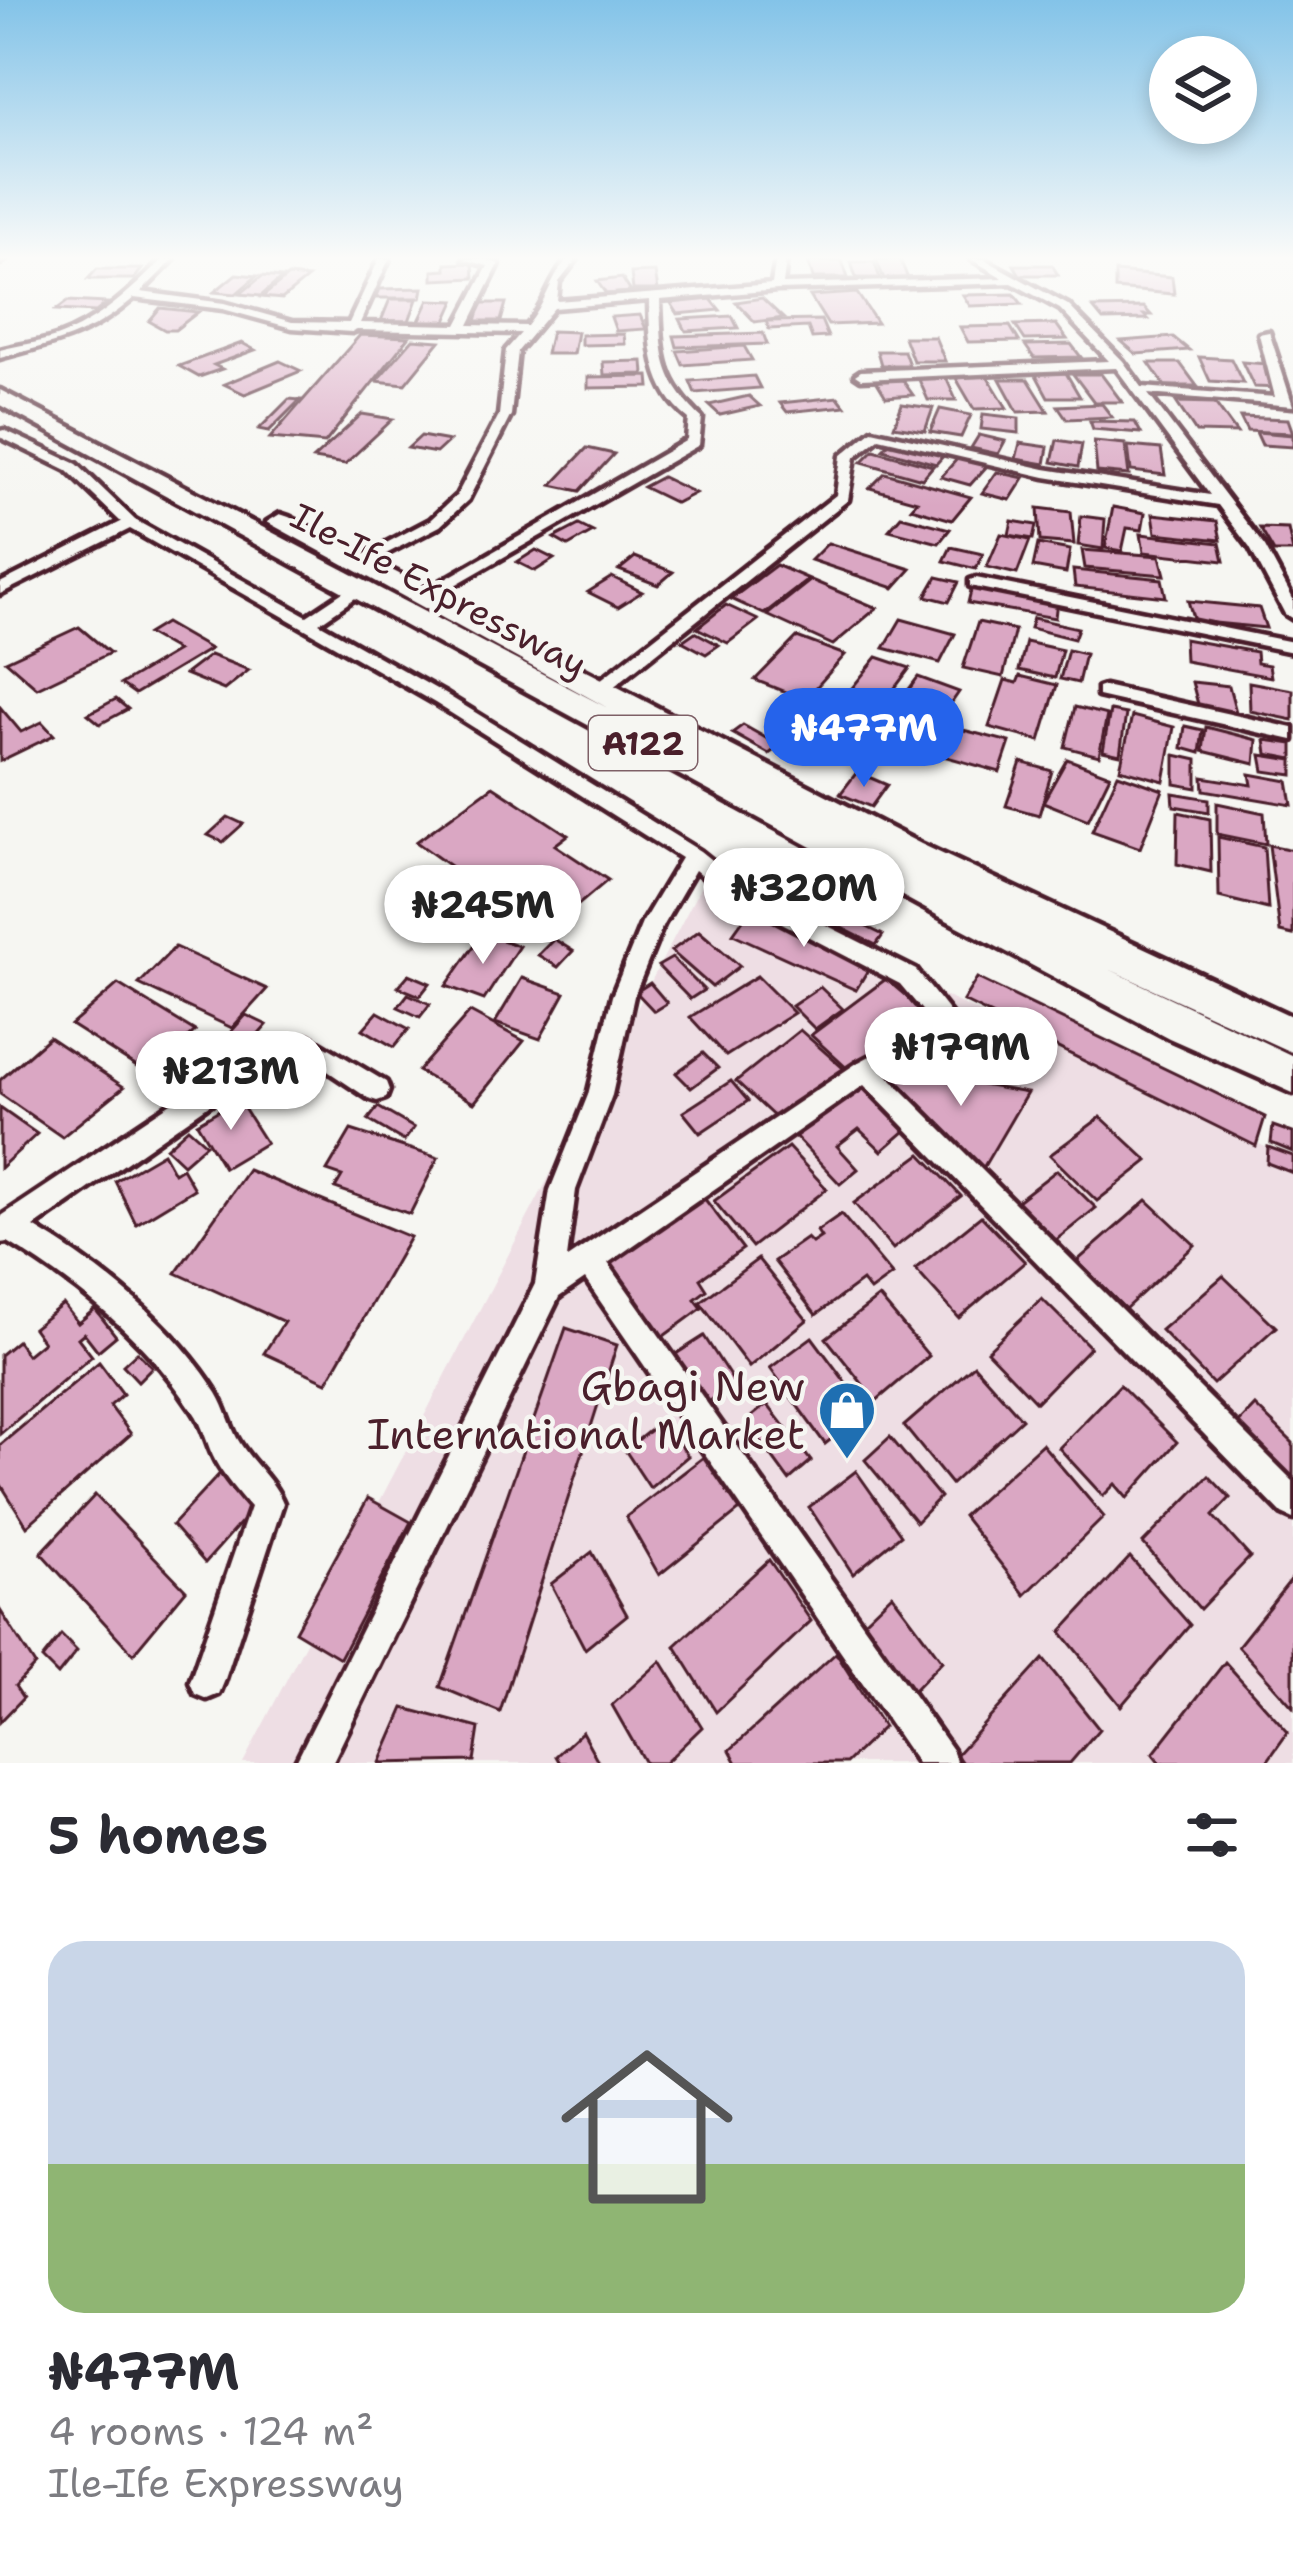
<!DOCTYPE html>
<html lang="en">
<head>
<meta charset="utf-8">
<style>
	body { margin:0; font-family:"Shantell Sans",sans-serif; background:#f2f2f3; color:#2b2b33; height:100vh; display:flex; flex-direction:column; font-size:45px; white-space:nowrap }
	* { box-sizing:border-box; margin:0 }
	p { font-size:39px; color:#7c7c81 }
	.icon { flex:none; width:66px; height:66px; fill:none; stroke:currentColor; stroke-width:2; stroke-linecap:round; stroke-linejoin:round }
	.map { position:relative; height:1763px; overflow:hidden }
	.side { display:flex; flex-direction:column; background:#fff; flex:1 }
	.side>* { flex:none }
	.buttons { position:absolute; left:1149px; top:36px; display:grid; gap:24px }
	.buttons a { display:grid; place-items:center; width:108px; height:108px; border-radius:50%; background:#fff; box-shadow:0 6px 18px #0003; font-size:60px }
	.price { position:absolute; translate:-50% -102px; padding:0 27px; border-radius:42px; background:#fff; color:#222; font-size:39px; line-height:78px; filter:drop-shadow(0 3px 6px #0008) }
	.price::after { content:''; position:absolute; left:50%; top:72px; width:36px; height:27px; margin-left:-18px; background:inherit; clip-path:polygon(0 0,100% 0,50% 100%) }
	.price.active { background:#2563eb; color:#fff }
	ul { padding:0; list-style:none }
	li { display:grid; align-content:center; gap:24px; height:636px; padding:0 48px }
	li span { display:grid; place-items:center; height:372px; border-radius:36px; color:#555 }
	li>.icon { margin-inline-start:auto }
	span .icon { width:216px; height:216px; fill:#fffc; stroke-width:1 }
	li b { font-size:51px }
	h2 { display:flex; justify-content:space-between; align-items:center; height:144px; padding:0 48px; font-size:51px }
	.map>svg:first-child { display:block }
	.built { fill:#eedee4 }
	.building { fill:#daa7c3; stroke:#4a1f2b; stroke-width:3 }
	.lines { fill:none; stroke-linecap:round; stroke-linejoin:round }
	.minor-casing { stroke:#4a1f2b; stroke-width:9 }
	.trunk-casing { stroke:#4a1f2b; stroke-width:9 }
	.minor { fill:#f6f6f2; fill-rule:evenodd }
	.trunk { fill:#f6f6f2; fill-rule:evenodd }
	.labels { text-anchor:middle; dominant-baseline:central; stroke-width:9; stroke-linejoin:round; paint-order:stroke }
	.shield { fill:#f6f6f2; stroke:#7e6067; stroke-width:3 }
	.shield-label { font-size:33px; font-weight:bold; fill:#4a1f2b }
	.street-label { font-size:36px; fill:#4a1f2b; stroke:#f6f6f2 }
	.near-poi-label { font-size:42px; fill:#4a1f2b; stroke:#f6f6f2; text-anchor:end }
</style>
</head>
<body>
<div class="map">
<svg width="1293" height="1763" viewBox="0 0 1293 1763">
	<rect width="100%" height="100%" fill="#f6f6f2"/>
	<filter id="ink" filterUnits="userSpaceOnUse"><feTurbulence type="fractalNoise" baseFrequency=".00833" numOctaves="2"/><feDisplacementMap in="SourceGraphic" scale="24" xChannelSelector="R" yChannelSelector="G"/><feConvolveMatrix kernelMatrix="1 2 1 2 8 2 1 2 1" color-interpolation-filters="sRGB"/></filter>
	<g filter="url(#ink)">
		<path class="built" d="M703 882 1293 1160V1763H243Z"/>
		<g class="building">
			<path d="M876 259H900L908 279H884Z"/>
			<path d="M808 261H842L848 278H813Z"/>
			<path d="M851 262H874L880 278H856Z"/>
			<path d="M473 263 474 278 433 280V271L446 270V264Z"/>
			<path d="M1014 265H1052L1058 275H1020Z"/>
			<path d="M97 269H142L134 279H88Z"/>
			<path d="M655 272 658 290H633L631 273Z"/>
			<path d="M1115 272 1172 277 1174 294 1115 289Z"/>
			<path d="M236 274 257 276 236 294 214 292Z"/>
			<path d="M262 276 282 278 261 296 240 294Z"/>
			<path d="M288 276 308 278 282 299 262 297Z"/>
			<path d="M622 278 631 292 606 294 597 281Z"/>
			<path d="M423 288 421 298H376L380 289Z"/>
			<path d="M857 293 877 323 828 325 810 296Z"/>
			<path d="M1014 294 1022 304 970 306 963 295Z"/>
			<path d="M762 298 783 318 755 322 736 302Z"/>
			<path d="M390 299H417L409 321H381Z"/>
			<path d="M711 299 720 310 678 314 671 303Z"/>
			<path d="M429 300 455 301 446 321H419Z"/>
			<path d="M68 301 107 303 96 312 56 310Z"/>
			<path d="M481 303H506L501 321H476Z"/>
			<path d="M1144 307 1151 315H1144L1148 319 1103 320 1093 308Z"/>
			<path d="M160 308 198 312 175 330H165L149 321Z"/>
			<path d="M640 315 646 329 616 331 611 317Z"/>
			<path d="M732 316 738 328 686 331 680 319Z"/>
			<path d="M821 320 828 337 812 338 808 327 769 329 766 321Z"/>
			<path d="M1056 324 1067 339 1025 340 1015 325Z"/>
			<path d="M1010 326 1019 341 968 342 960 327Z"/>
			<path d="M551 331 577 332 573 354H546Z"/>
			<path d="M763 333 767 344 677 347 674 336Z"/>
			<path d="M624 334 625 344 581 345V335Z"/>
			<path d="M360 335 409 337 325 443 270 438Z"/>
			<path d="M904 337H935L945 361H913Z"/>
			<path d="M1173 337 1189 350 1136 354 1121 341Z"/>
			<path d="M413 339 440 341 405 384 376 381Z"/>
			<path d="M242 343 255 350 214 365 222 369 199 377 179 366Z"/>
			<path d="M1071 344 1081 357 1034 358 1025 345Z"/>
			<path d="M744 346 752 360 683 365 677 351Z"/>
			<path d="M877 351H904L909 365H881Z"/>
			<path d="M1199 357 1231 359 1243 383 1210 381Z"/>
			<path d="M280 361 301 371 245 394 224 384Z"/>
			<path d="M643 361 644 374 604 375 603 362Z"/>
			<path d="M1242 362 1266 364 1279 388 1254 387Z"/>
			<path d="M1149 363H1180L1197 386H1165Z"/>
			<path d="M985 372 1007 408 974 409 953 373Z"/>
			<path d="M916 373H944L956 400H928Z"/>
			<path d="M1035 373H1066L1080 397H1048Z"/>
			<path d="M1073 374H1101L1122 402H1094Z"/>
			<path d="M649 376 650 387 588 388V377Z"/>
			<path d="M754 376 760 388 695 393 690 381Z"/>
			<path d="M901 378 913 395 886 397 875 379Z"/>
			<path d="M1000 379H1028L1048 411 1018 412Z"/>
			<path d="M749 396 760 406 720 415 709 405Z"/>
			<path d="M838 397 845 406 787 412 780 403Z"/>
			<path d="M289 399 300 400 269 431 259 429Z"/>
			<path d="M1176 402 1215 403 1237 433 1196 432Z"/>
			<path d="M902 404 933 408 925 431 894 426Z"/>
			<path d="M1102 404 1112 417 1067 419 1058 406Z"/>
			<path d="M940 409 971 415 961 437 930 432Z"/>
			<path d="M362 414 393 419 345 464 313 459Z"/>
			<path d="M983 414 1019 418V433L981 429Z"/>
			<path d="M1240 417 1288 419 1293 433 1247 431Z"/>
			<path d="M1090 421 1135 422 1141 433 1093 429Z"/>
			<path d="M1256 432 1293 435V447L1262 445Z"/>
			<path d="M979 435 1005 441 998 454 971 448Z"/>
			<path d="M421 436 449 441 436 453 408 448Z"/>
			<path d="M895 437 947 452 936 464 883 449Z"/>
			<path d="M1057 440 1082 444 1078 467 1052 462Z"/>
			<path d="M1094 441 1125 444 1129 475 1097 472Z"/>
			<path d="M1020 443 1048 447 1045 464 1016 459Z"/>
			<path d="M1128 446 1161 449 1165 475 1131 471Z"/>
			<path d="M587 448 614 454 580 491 552 485Z"/>
			<path d="M874 450 933 466 922 479 862 462Z"/>
			<path d="M958 458 987 466 970 485 941 477Z"/>
			<path d="M997 472 1024 478 1010 500 982 493Z"/>
			<path d="M885 473 971 497 952 520 911 508 917 501 870 488Z"/>
			<path d="M662 477 695 493 676 503 643 487Z"/>
			<path d="M1113 507 1145 513 1142 530 1127 528 1122 551 1105 548Z"/>
			<path d="M1038 508 1071 512 1074 544 1040 541Z"/>
			<path d="M1153 514 1217 521 1221 540 1156 533Z"/>
			<path d="M901 516 950 529 939 543 889 530Z"/>
			<path d="M1081 516 1105 519 1103 549 1078 545Z"/>
			<path d="M1012 521 1036 525 1033 539 1009 535Z"/>
			<path d="M579 525 593 532 568 546 554 538Z"/>
			<path d="M1260 528 1288 529 1293 552H1274Z"/>
			<path d="M1001 534 1030 540 1017 574 987 567Z"/>
			<path d="M1141 534 1220 543 1224 561 1144 552Z"/>
			<path d="M828 543 911 569 894 588 811 560Z"/>
			<path d="M1038 544 1070 550 1066 573 1033 567Z"/>
			<path d="M951 547 983 554 976 569 944 561Z"/>
			<path d="M536 550 554 559 535 571 517 562Z"/>
			<path d="M1082 550 1160 556 1165 575 1085 568Z"/>
			<path d="M635 557 673 572 658 585 619 570Z"/>
			<path d="M776 565 809 579 764 614 731 599Z"/>
			<path d="M1073 570 1162 579 1166 597 1075 587Z"/>
			<path d="M612 577 642 592 618 607 588 592Z"/>
			<path d="M937 577 959 582 949 602 926 596Z"/>
			<path d="M811 580 877 608 833 645 767 615Z"/>
			<path d="M972 586 1057 600 1055 618 968 603Z"/>
			<path d="M1188 601 1259 608 1266 628 1194 621Z"/>
			<path d="M726 605 758 620 728 643 697 628Z"/>
			<path d="M1033 618 1078 628 1074 639 1030 628Z"/>
			<path d="M901 619 955 634 940 663 884 648Z"/>
			<path d="M978 622 1015 630 1003 677 963 668Z"/>
			<path d="M165 623 210 649 135 694 121 684 177 651 147 634Z"/>
			<path d="M79 627 110 653 37 688 6 661Z"/>
			<path d="M695 632 719 645 706 654 682 641Z"/>
			<path d="M797 637 845 655 805 700 755 680Z"/>
			<path d="M1184 639 1256 652 1257 663 1269 665 1271 677 1185 661Z"/>
			<path d="M1026 642 1062 650 1055 678 1019 670Z"/>
			<path d="M1068 650 1085 654 1078 683 1060 679Z"/>
			<path d="M210 655 249 670 224 690 185 674Z"/>
			<path d="M877 657 910 668 873 717 839 704Z"/>
			<path d="M1020 676 1057 685 1040 741 989 727 1005 680 1017 683Z"/>
			<path d="M918 677 959 692 923 744 880 728Z"/>
			<path d="M1192 682 1229 686 1236 712 1199 708Z"/>
			<path d="M1249 682 1293 690V720L1250 711Z"/>
			<path d="M116 699 128 709 100 724 88 714Z"/>
			<path d="M0 707 21 732 42 722 54 735 0 761Z"/>
			<path d="M1075 707 1107 715 1099 756 1065 747Z"/>
			<path d="M1110 711 1126 714 1120 755 1103 751Z"/>
			<path d="M1132 716 1174 727 1164 781 1120 769Z"/>
			<path d="M940 724 1010 742 1000 772 929 752Z"/>
			<path d="M743 725 780 746 769 754 732 733Z"/>
			<path d="M1185 726 1203 730 1200 753 1182 748Z"/>
			<path d="M1206 727 1257 740 1255 764 1203 751Z"/>
			<path d="M1265 740 1293 744V759L1267 754Z"/>
			<path d="M1175 755 1197 760V788L1175 784Z"/>
			<path d="M1261 755 1293 760V775L1264 771Z"/>
			<path d="M1067 759 1110 775 1088 820 1043 802Z"/>
			<path d="M1021 762 1052 771 1039 815 1006 806Z"/>
			<path d="M857 772 887 785 871 807 840 794Z"/>
			<path d="M1118 774 1163 790 1140 848 1092 831Z"/>
			<path d="M1250 774 1288 781 1292 805 1204 790 1203 777 1252 785Z"/>
			<path d="M493 786 568 835 555 845 608 880 559 921 513 888 498 900 416 842Z"/>
			<path d="M1173 793 1209 799V812L1174 806Z"/>
			<path d="M1217 803 1264 813 1266 844 1217 834Z"/>
			<path d="M1178 812 1210 819 1211 872 1177 864Z"/>
			<path d="M228 817 243 824 223 842 208 835Z"/>
			<path d="M1218 837 1264 847 1268 909 1219 897Z"/>
			<path d="M1269 845 1293 850V935L1280 932Z"/>
			<path d="M758 861 823 893 817 902 883 935 876 945 743 879Z"/>
			<path d="M750 910 872 963 856 990 733 934Z"/>
			<path d="M699 931 740 966 712 987 671 951Z"/>
			<path d="M483 933 519 946 484 1000 446 986Z"/>
			<path d="M554 939 573 951 558 967 538 955Z"/>
			<path d="M175 947 267 989 232 1028 139 984Z"/>
			<path d="M672 958 704 990 690 999 658 966Z"/>
			<path d="M409 974 430 983 420 996 398 987Z"/>
			<path d="M757 976 794 1013 726 1056 690 1017Z"/>
			<path d="M522 978 565 993 540 1039 495 1023Z"/>
			<path d="M977 978 1265 1117 1256 1146 963 1001Z"/>
			<path d="M886 979 925 1012 850 1071 811 1035Z"/>
			<path d="M650 983 667 1003 654 1011 636 992Z"/>
			<path d="M118 984 195 1031 168 1056 157 1049 137 1067 71 1025Z"/>
			<path d="M820 987 843 1009 815 1029 792 1006Z"/>
			<path d="M408 994 430 1004 420 1017 398 1007Z"/>
			<path d="M378 1012 409 1029 394 1047 363 1029Z"/>
			<path d="M470 1012 524 1041 474 1103 418 1071Z"/>
			<path d="M246 1015 267 1025 234 1063 212 1053Z"/>
			<path d="M800 1030 844 1069 780 1122 736 1081Z"/>
			<path d="M49 1037 124 1087 62 1137 0 1094V1080Z"/>
			<path d="M703 1053 718 1068 691 1088 676 1073Z"/>
			<path d="M888 1068 1027 1093 983 1168 881 1076Z"/>
			<path d="M731 1081 748 1101 700 1133 683 1112Z"/>
			<path d="M867 1082 912 1125 882 1151 859 1129 837 1146 858 1169 840 1184 795 1136Z"/>
			<path d="M238 1099 266 1143 224 1168 197 1123Z"/>
			<path d="M378 1107 414 1128 404 1141 368 1120Z"/>
			<path d="M0 1108 37 1134 0 1168Z"/>
			<path d="M1101 1117 1148 1161 1097 1201 1050 1155Z"/>
			<path d="M1273 1126 1293 1133V1152L1271 1143Z"/>
			<path d="M188 1128 206 1144 183 1164 166 1148Z"/>
			<path d="M351 1130 438 1158 410 1214 335 1188 342 1176 327 1171Z"/>
			<path d="M788 1147 827 1189 752 1247 714 1201Z"/>
			<path d="M1268 1147 1293 1156V1173L1267 1163Z"/>
			<path d="M163 1153 174 1173 182 1168 194 1189 136 1224 115 1181Z"/>
			<path d="M921 1154 961 1196 893 1249 854 1203Z"/>
			<path d="M248 1170 410 1237 327 1382 264 1353 284 1322 176 1273Z"/>
			<path d="M1057 1170 1096 1208 1050 1245 1012 1205Z"/>
			<path d="M704 1198 743 1249 700 1279 707 1290 695 1299 702 1308 657 1341 606 1264Z"/>
			<path d="M1147 1200 1195 1245 1125 1309 1077 1261Z"/>
			<path d="M841 1214 892 1275 870 1291 862 1281 816 1315 774 1261 807 1238 812 1243 821 1237 817 1231Z"/>
			<path d="M981 1216 1025 1262 959 1318 915 1269Z"/>
			<path d="M758 1259 807 1320 749 1367 700 1302Z"/>
			<path d="M1223 1276 1276 1327 1213 1384 1161 1330Z"/>
			<path d="M879 1297 929 1356 876 1401 826 1338Z"/>
			<path d="M1042 1299 1090 1347 1036 1402 987 1351Z"/>
			<path d="M63 1304 78 1323 95 1309 116 1336 98 1351 84 1333 78 1338 92 1356 0 1434V1355L17 1341 27 1355 43 1342 33 1328Z"/>
			<path d="M566 1328 617 1345 500 1712 440 1687Z"/>
			<path d="M704 1336 735 1384 707 1403 676 1354Z"/>
			<path d="M812 1337 867 1411 825 1444 770 1368Z"/>
			<path d="M137 1352 152 1367 138 1381 123 1365Z"/>
			<path d="M99 1362 123 1394 110 1406 131 1434 27 1526 0 1483V1445Z"/>
			<path d="M974 1365 1022 1419 951 1484 904 1426Z"/>
			<path d="M1120 1385 1177 1442 1127 1498 1115 1484 1103 1496 1059 1448Z"/>
			<path d="M767 1404 811 1461 789 1480 746 1421Z"/>
			<path d="M1255 1406 1293 1443V1493L1231 1431Z"/>
			<path d="M663 1420 688 1456 650 1488 625 1450Z"/>
			<path d="M890 1437 940 1497 916 1522 865 1460Z"/>
			<path d="M1042 1444 1104 1517 1025 1595 963 1516Z"/>
			<path d="M705 1456 740 1510 659 1575 626 1517Z"/>
			<path d="M226 1467 259 1502 205 1563 172 1525Z"/>
			<path d="M856 1471 901 1535 853 1574 809 1507Z"/>
			<path d="M1209 1476 1230 1498 1213 1516 1250 1557 1200 1609 1143 1543Z"/>
			<path d="M95 1495 186 1590 133 1654 41 1553Z"/>
			<path d="M368 1498 411 1522 340 1658 295 1631Z"/>
			<path d="M592 1552 627 1615 585 1649 551 1584Z"/>
			<path d="M1130 1557 1190 1625 1121 1706 1061 1632Z"/>
			<path d="M769 1560 811 1621 716 1712 675 1646Z"/>
			<path d="M1293 1577V1707L1238 1646Z"/>
			<path d="M892 1594 942 1661 912 1692 863 1622Z"/>
			<path d="M0 1610 35 1665 15 1686 23 1698 0 1722Z"/>
			<path d="M61 1635 77 1651 58 1675 42 1659Z"/>
			<path d="M836 1653 883 1727 846 1763H737L730 1750Z"/>
			<path d="M1043 1659 1099 1729 1070 1763H962L956 1755Z"/>
			<path d="M661 1661 702 1727 665 1763H645L612 1705Z"/>
			<path d="M1225 1662 1288 1732 1266 1763H1160L1153 1754Z"/>
			<path d="M404 1708 479 1728 474 1761 380 1763Z"/>
			<path d="M582 1732 599 1763H560L556 1756Z"/>
		</g>
		<g class="lines">
			<defs>
				<g id="minor">
					<path d="M0 259H6L0 263Z"/>
					<path d="M163 259H174L141 292 224 303 292 322 349 323 379 259H389L360 323 457 325 488 266 464 259H485L499 264 469 325 527 326C545 305 549 282 567 259H577L559 282 557 301 772 284 776 259H786L783 284 1003 278 971 259H984L1068 305 1123 361 1142 387 1275 397 1259 334 1269 332 1293 406 1148 394 1265 547 1293 599V619L1285 614 1250 548 1218 505 1045 477 879 438 855 457 848 500 607 692H595V684L836 495 841 456 872 430 1045 469 1210 495 1116 368 861 379 855 375 861 371 1109 361 1060 309 1012 283 777 290 660 300C662 355 661 379 702 418L699 445 422 604 414 599 416 596 687 440 689 419C651 389 650 346 649 300L554 308 518 351 511 415 468 500 440 526 359 568 354 566V560L430 520 457 495 499 415 506 350 521 333 357 330 352 332 292 328 223 309 134 298C87 338 57 342 0 358V350C18 345 38 343 56 337 98 322 132 290 163 259Z"/>
					<path d="M4 430 77 464 135 520 307 616 349 588H361V594L319 623 447 695 700 851 736 880 916 970 950 1013 943 1040 884 1072 1293 1481V1519L1282 1514 864 1085 608 1263 952 1750 957 1763H917L585 1279 559 1297 332 1763H295L535 1284 550 1190 588 1095 612 996 642 923 681 858 435 703 130 529 0 594V583L121 522 67 470 0 437V431ZM695 870 722 892 900 984 926 1015 924 1027 857 1063 567 1258 576 1190 612 1095 634 996 663 925Z"/>
					<path d="M976 578 1293 642V652L970 586V580Z"/>
					<path d="M1104 686 1293 728V740L1098 696V688Z"/>
					<path d="M309 1036 386 1082 389 1090 386 1098 377 1101 368 1098 305 1056 276 1058 34 1227C103 1268 174 1325 217 1393 227 1409 230 1428 240 1443 253 1464 274 1480 283 1503L224 1682 219 1694 207 1699 195 1694 190 1682 250 1507C238 1493 225 1478 216 1462 207 1446 204 1426 193 1411 147 1341 79 1285 8 1242L0 1243V1217L264 1041Z"/>
				</g>
				<path id="trunk" d="M0 390 608 708 267 522 280 514 289 517 921 844 1293 1017V1053L1109 969 1293 1056V1093L1169 1038 937 915 0 405Z"/>
			</defs>
			<use href="#minor" class="minor-casing"/>
			<use href="#trunk" class="trunk-casing"/>
			<use href="#minor" class="minor"/>
			<use href="#trunk" class="trunk"/>
		</g>
	</g>
	<linearGradient id="sky" x2="0" y2="1"><stop stop-color="#83c3e8"/><stop offset="0.51" stop-color="#fbfbf9"/><stop offset="1" stop-color="#fbfbf9" stop-opacity="0"/></linearGradient>
	<rect width="1293" height="506" fill="url(#sky)"/>
	<defs>
		<symbol id="shop-pin" viewBox="-11 -11 22 30"><path d="M0 17L-7.5 6A9.5 9.5 0 1 1 7.5 6Z" fill="#1f6fb2" stroke="#f6f6f2"/><path d="M-5-2.5h2.3a2.7 3.5 0 0 1 5.4 0H5L5.5 6h-11ZM-1.5-2.5h3a1.5 2.3 0 0 0-3 0Z" fill="#fff"/></symbol>
	</defs>
	<g fill-rule="evenodd">
		<use href="#shop-pin" x="814" y="1377" width="66" height="90"/>
	</g>
	<g class="labels">
		<rect class="shield" x="589" y="716" width="108" height="54" rx="9"/>
		<g class="shield-label">
			<text x="643" y="743">A122</text>
		</g>
		<g class="street-label">
			<text transform="translate(439 590) rotate(28)">Ile-Ife Expressway</text>
		</g>
		<g class="near-poi-label">
			<text x="805" y="1386">Gbagi New<tspan x="805" dy="48">International Market</tspan></text>
		</g>
	</g>
</svg>
<div class="buttons">
<a><svg class="icon" aria-label="layers" viewBox="0 0 24 24"><path d="M12 4l9 5-9 5-9-5zM3 14l9 5 9-5"/></svg></a>
</div>
<b class="price active" style="left:864px;top:790px">₦477M</b>
<b class="price" style="left:804px;top:950px">₦320M</b>
<b class="price" style="left:483px;top:967px">₦245M</b>
<b class="price" style="left:961px;top:1109px">₦179M</b>
<b class="price" style="left:231px;top:1133px">₦213M</b>
</div>
<section class="side">
<h2>5 homes<svg class="icon" aria-label="filters" viewBox="0 0 24 24"><path d="M4 7h16M4 17h16"/><circle cx="9" cy="7" r="2"/><circle cx="15" cy="17" r="2"/></svg></h2>
<ul>
<li><span style="background:linear-gradient(#c9d6e8 60%,#8fb573 0)"><svg class="icon" aria-label="home" viewBox="0 0 24 24"><path d="M3 11l9-7 9 7M6 9v11h12V9"/></svg></span><div><b>₦477M</b><p>4 rooms · 124 m²</p><p>Ile-Ife Expressway</p></div></li>
</ul>
</section>
</body>
</html>
